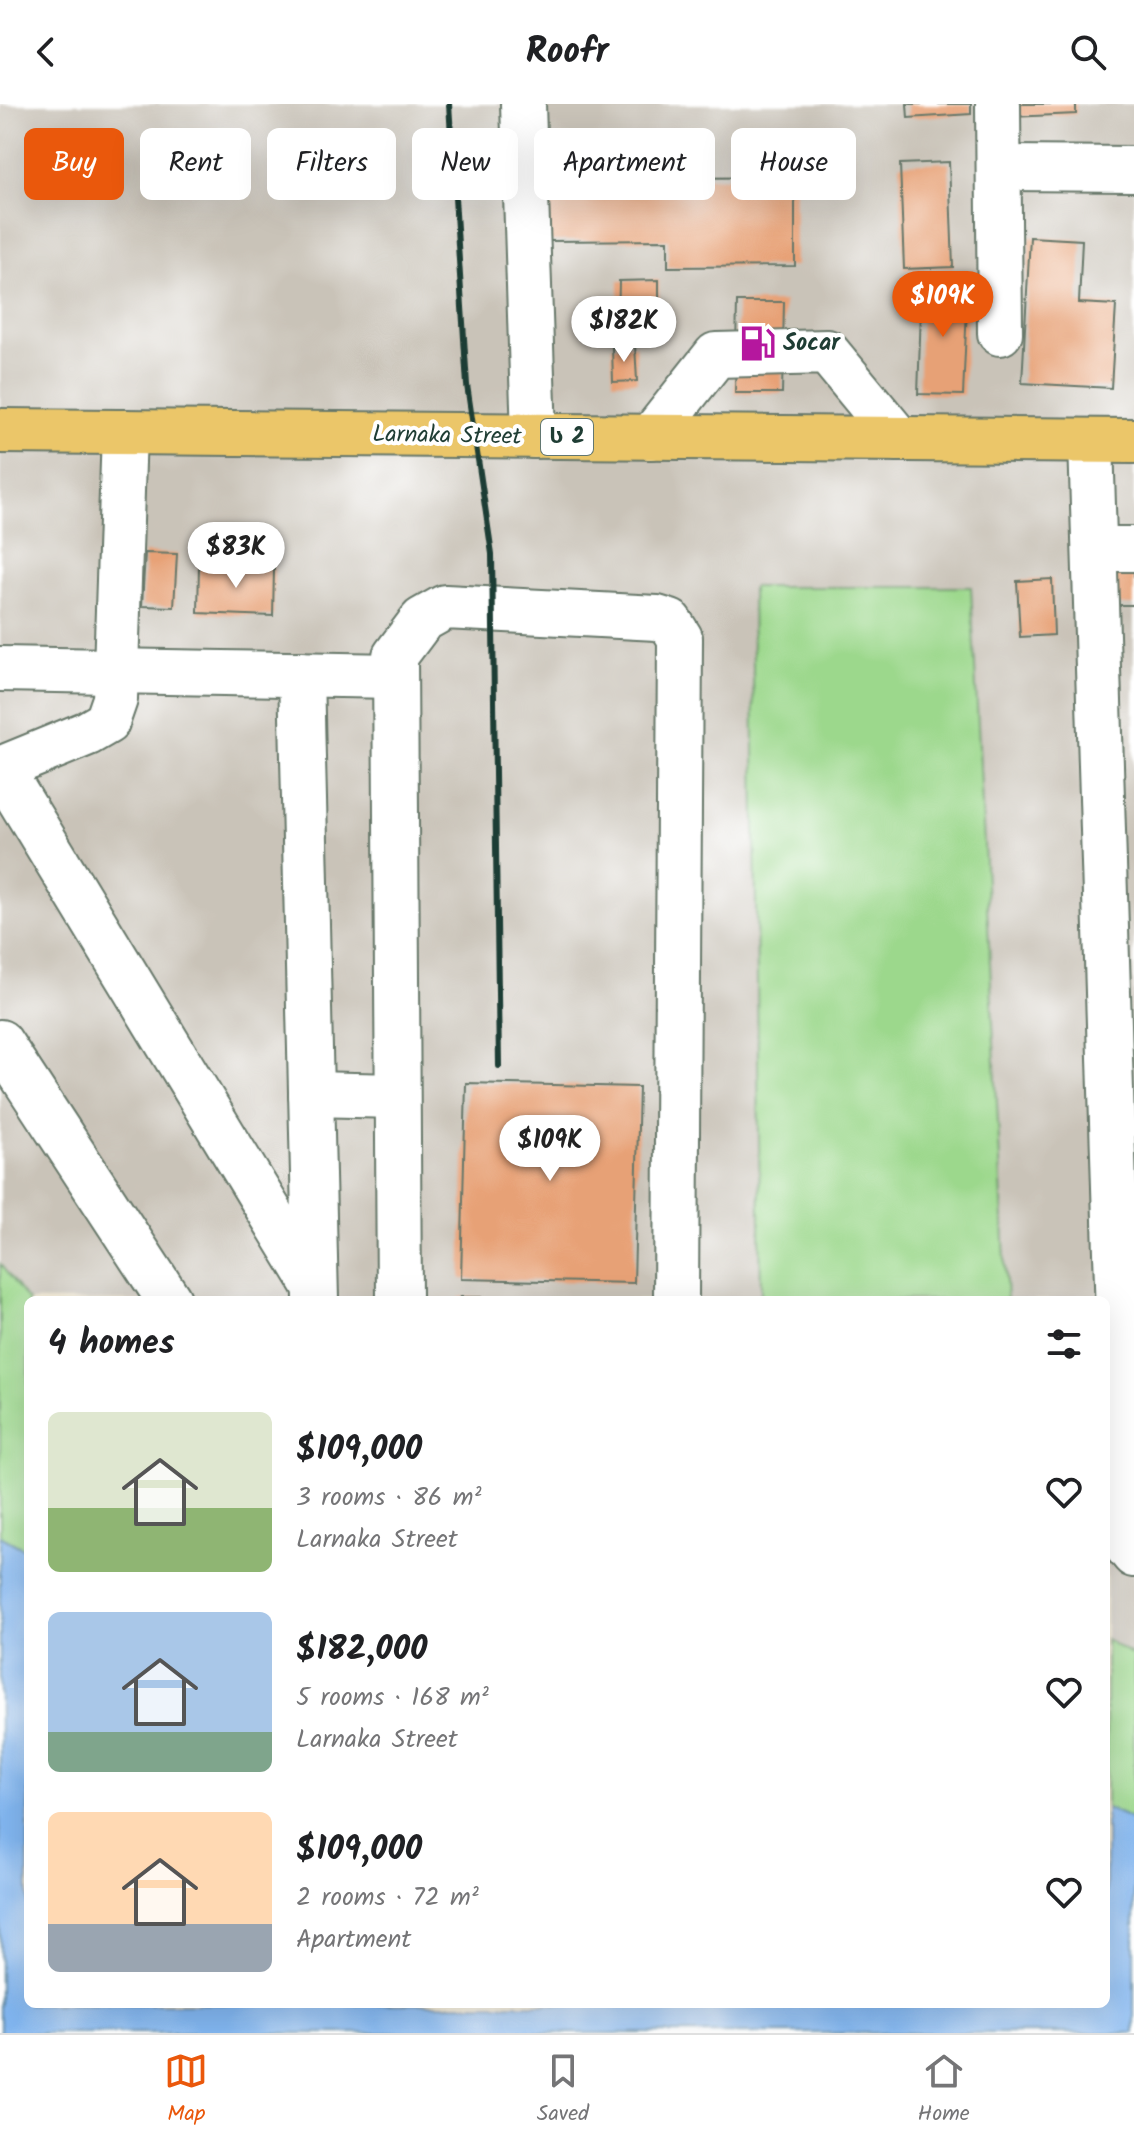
<!DOCTYPE html>
<html lang="en">
<head>
<meta charset="utf-8">
<style>
	body { margin:0; font-family:Kalam,"Noto Sans Georgian",sans-serif; background:#f6f6f6; color:#202124; height:100vh; display:flex; flex-direction:column; font-size:30px; white-space:nowrap }
	* { box-sizing:border-box; margin:0 }
	p { font-size:26px; color:#757577 }
	.icon { flex:none; width:44px; height:44px; fill:none; stroke:currentColor; stroke-width:2; stroke-linecap:round; stroke-linejoin:round }
	.map { position:relative; flex:1; overflow:hidden }
	.drawer { position:absolute; left:24px; top:1192px; width:1086px; height:712px; display:flex; flex-direction:column; background:#fff; border-radius:12px; box-shadow:0 8px 32px #0002 }
	.drawer>* { flex:none }
	.hud { position:absolute; left:24px; top:24px; width:1086px; height:72px; display:flex; gap:16px }
	.price { position:absolute; translate:-50% -68px; padding:0 18px; border-radius:28px; background:#fff; color:#222; font-size:26px; line-height:52px; filter:drop-shadow(0 2px 4px #0008) }
	.price::after { content:''; position:absolute; left:50%; top:48px; width:24px; height:18px; margin-left:-12px; background:inherit; clip-path:polygon(0 0,100% 0,50% 100%) }
	.price.selected { background:#ea580c; color:#fff }
	ul { padding:0; list-style:none }
	li { display:flex; align-items:center; gap:24px; height:200px; padding:0 24px }
	li span { display:grid; place-items:center; flex:none; width:224px; height:160px; border-radius:12px; color:#555 }
	li>.icon { margin-inline-start:auto }
	span .icon { width:96px; height:96px; fill:#fffc; stroke-width:1 }
	li b { font-size:34px }
	h2 { display:flex; justify-content:space-between; align-items:center; height:96px; padding:0 24px; font-size:34px }
	.pill { padding:0 28px; border-radius:12px; background:#fff; box-shadow:0 8px 32px #0002; font-size:28px; line-height:72px }
	.pill.selected { background:#ea580c; color:#fff }
	header { display:flex; justify-content:space-between; align-items:center; height:104px; padding:0 24px; background:#fff; font-size:36px; font-weight:700 }
	.dock { display:flex; justify-content:space-around; align-items:center; height:112px; border-top:2px solid #e0e0e0; background:#fff; font-size:22px; color:#757577 }
	.dock a { display:grid; justify-items:center; gap:4px }
	.dock .selected { color:#ea580c }
	.map>svg:first-child { display:block }
	.industrial { fill:#c9c3b8 }
	.green { fill:#9cd88c; stroke:#5e8a60; stroke-width:2 }
	.water { fill:#81b5ef; stroke:#507992; stroke-width:2 }
	.building { fill:#e7a176 }
	.lines { fill:none; stroke-linecap:round; stroke-linejoin:round }
	.minor-casing { stroke:#68786a; stroke-width:48 }
	.highway-casing { stroke:#68786a; stroke-width:48 }
	.minor { stroke:#fff; stroke-width:44 }
	.highway { stroke:#ebc669; stroke-width:44 }
	.rail { stroke:#1f3d34; stroke-width:6 }
	.labels { text-anchor:middle; dominant-baseline:central; stroke-width:8; stroke-linejoin:round; paint-order:stroke }
	.shield { fill:#fff; stroke:#627771; stroke-width:2 }
	.shield-label { font-size:22px; font-weight:bold; fill:#1f3d34 }
	.poi-label { font-size:24px; font-weight:bold; fill:#1f3d34; stroke:#fff; text-anchor:start }
	.street-label { font-size:24px; fill:#1f3d34; stroke:#fff }
</style>
</head>
<body>
<header><svg class="icon" aria-label="back" viewBox="0 0 24 24"><path d="M15 5l-7 7 7 7"/></svg>Roofr<svg class="icon" aria-label="search" viewBox="0 0 24 24"><circle cx="10" cy="10" r="6"/><path d="M15 15l6 6"/></svg></header>
<div class="map">
<svg width="1134" height="1929" viewBox="0 0 1134 1929">
	<rect width="100%" height="100%" fill="#fff"/>
	<filter id="ink" filterUnits="userSpaceOnUse"><feTurbulence type="fractalNoise" baseFrequency=".0125" numOctaves="2"/><feDisplacementMap in="SourceGraphic" scale="16" xChannelSelector="R" yChannelSelector="G"/><feConvolveMatrix kernelMatrix="1 2 1 2 8 2 1 2 1" color-interpolation-filters="sRGB"/></filter>
	<filter id="wash" filterUnits="userSpaceOnUse"><feTurbulence type="fractalNoise" baseFrequency=".006" numOctaves="4" result="noise"/><feDisplacementMap in="SourceGraphic" scale="32" xChannelSelector="R" yChannelSelector="G"/><feGaussianBlur stdDeviation="1.8" result="paint"/><feColorMatrix in="noise" values="0 0 0 0 0 0 0 0 0 0 0 0 0 0 0 0 0 1.4 0 .05"/><feComposite in="paint" operator="in"/></filter>
	<g filter="url(#wash)">
		<rect width="100%" height="100%" fill="#f1e7cd"/>
		<path class="industrial" d="M0 0H1134V1553L1106 1535V1196H1007L971 483 752 484 761 1196 28 1197 0 1160Z"/>
		<g class="green">
			<path d="M752 483H971L1007 1196H761Z"/>
			<path d="M0 1160 28 1197V1447L0 1432Z"/>
			<path d="M1106 1535 1134 1553V1716L1106 1704Z"/>
		</g>
		<path class="water" d="M0 1432 28 1447V1900H1106V1704L1134 1716V1929H0Z"/>
		<g id="blocks">
			<g class="building">
				<path d="M907 0H971V10L908 14Z"/>
				<path d="M1011 0H1076V10L1012 13Z"/>
				<path d="M949 58 953 163 904 165 900 60Z"/>
				<path d="M795 73V162L668 163V136L549 137 548 75Z"/>
				<path d="M1030 133 1082 136 1079 199 1116 201 1111 284 1022 279Z"/>
				<path d="M659 176V224L618 223 619 177Z"/>
				<path d="M922 179 968 181 963 291 918 290Z"/>
				<path d="M737 198H784L782 289H735Z"/>
				<path d="M635 241 637 277 613 278 612 242Z"/>
				<path d="M145 449 177 450 174 503 142 502Z"/>
				<path d="M199 461 274 464 273 512 198 509Z"/>
				<rect x="1106" y="464" width="28" height="37"/>
				<path d="M1052 475 1054 531 1020 533 1017 477Z"/>
				<path d="M466 979 639 983 634 1179 461 1175Z"/>
				<rect x="460" y="1193" width="21" height="3"/>
			</g>
		</g>
	</g>
	<g filter="url(#ink)">
		<use href="#blocks" fill-opacity="0" stroke="#68786a" stroke-width="2"/>
		<g class="lines">
			<defs>
				<g id="minor">
					<path d="M523 0 534 332"/>
					<path d="M998 0 1000 229"/>
					<path d="M999 64 1134 65"/>
					<path d="M651 333 716 251 827 248 899 335"/>
					<path d="M1091 337 1125 1440 1134 1451"/>
					<path d="M1095 445H1134"/>
					<path d="M0 565 395 572"/>
					<path d="M301 570 316 1196"/>
					<path d="M0 665 88 629 107 618 115 595 124 328"/>
					<path d="M1 665 315 1182"/>
					<path d="M0 938 169 1196"/>
					<path d="M311 990 397 992"/>
					<path d="M399 1196 395 552 422 516 445 503 657 514 670 518 680 534 676 1196"/>
				</g>
				<path id="highway" d="M0 327 1134 337"/>
			</defs>
			<use href="#minor" class="minor-casing"/>
			<use href="#highway" class="highway-casing"/>
			<use href="#minor" class="minor"/>
			<use href="#highway" class="highway"/>
			<path class="rail" d="M449 0 467 281 492 450 499 962"/>
		</g>
	</g>
	<defs>
		<symbol id="fuel-bare" viewBox="-9 -9 18 18"><path d="M-5.5-6h7V0h2V4h1.3V-2.5L3-4.5l.8-.8L6-3V5H2.5V1h-1V6h-7ZM-4.2-4.7v3.2H.2V-4.7Z" fill="#b5179e" stroke="#fff" stroke-width="2.5" paint-order="stroke"/></symbol>
	</defs>
	<g fill-rule="evenodd">
		<use href="#fuel-bare" x="732" y="214" width="51" height="51"/>
	</g>
	<g class="labels">
		<rect class="shield" x="541" y="315" width="52" height="36" rx="6"/>
		<g class="shield-label">
			<text x="567" y="333">ს 2</text>
		</g>
		<g class="poi-label">
			<text x="783" y="239">Socar</text>
		</g>
		<g class="street-label">
			<text transform="translate(447 332) rotate(1)">Larnaka Street</text>
		</g>
	</g>
</svg>
<b class="price selected" style="left:943px;top:235px">$109K</b>
<b class="price" style="left:624px;top:260px">$182K</b>
<b class="price" style="left:236px;top:486px">$83K</b>
<b class="price" style="left:550px;top:1079px">$109K</b>
<div class="hud">
<a class="pill selected">Buy</a>
<a class="pill">Rent</a>
<a class="pill">Filters</a>
<a class="pill">New</a>
<a class="pill">Apartment</a>
<a class="pill">House</a>
</div>
<section class="drawer">
<h2>4 homes<svg class="icon" aria-label="filters" viewBox="0 0 24 24"><path d="M4 7h16M4 17h16"/><circle cx="9" cy="7" r="2"/><circle cx="15" cy="17" r="2"/></svg></h2>
<ul>
<li><span style="background:linear-gradient(#dfe7d0 60%,#8fb573 0)"><svg class="icon" aria-label="home" viewBox="0 0 24 24"><path d="M3 11l9-7 9 7M6 9v11h12V9"/></svg></span><div><b>$109,000</b><p>3 rooms · 86 m²</p><p>Larnaka Street</p></div><svg class="icon" aria-label="heart" viewBox="0 0 24 24"><path d="M12 20l-8-8c-3-5 5-10 8-4 3-6 11-1 8 4z"/></svg></li>
<li><span style="background:linear-gradient(#a9c7e8 75%,#7fa58c 0)"><svg class="icon" aria-label="home" viewBox="0 0 24 24"><path d="M3 11l9-7 9 7M6 9v11h12V9"/></svg></span><div><b>$182,000</b><p>5 rooms · 168 m²</p><p>Larnaka Street</p></div><svg class="icon" aria-label="heart" viewBox="0 0 24 24"><path d="M12 20l-8-8c-3-5 5-10 8-4 3-6 11-1 8 4z"/></svg></li>
<li><span style="background:linear-gradient(#ffd9b3 70%,#9aa5b1 0)"><svg class="icon" aria-label="home" viewBox="0 0 24 24"><path d="M3 11l9-7 9 7M6 9v11h12V9"/></svg></span><div><b>$109,000</b><p>2 rooms · 72 m²</p><p>Apartment</p></div><svg class="icon" aria-label="heart" viewBox="0 0 24 24"><path d="M12 20l-8-8c-3-5 5-10 8-4 3-6 11-1 8 4z"/></svg></li>
</ul>
</section>
</div>
<nav class="dock">
<a class="selected"><svg class="icon" aria-label="map" viewBox="0 0 24 24"><path d="M3 6l6-2 6 2 6-2v14l-6 2-6-2-6 2zM9 4v14M15 6v14"/></svg>Map</a>
<a><svg class="icon" aria-label="saved" viewBox="0 0 24 24"><path d="M7 4h10v16l-5-4-5 4z"/></svg>Saved</a>
<a><svg class="icon" aria-label="home" viewBox="0 0 24 24"><path d="M3 11l9-7 9 7M6 9v11h12V9"/></svg>Home</a>
</nav>
</body>
</html>
